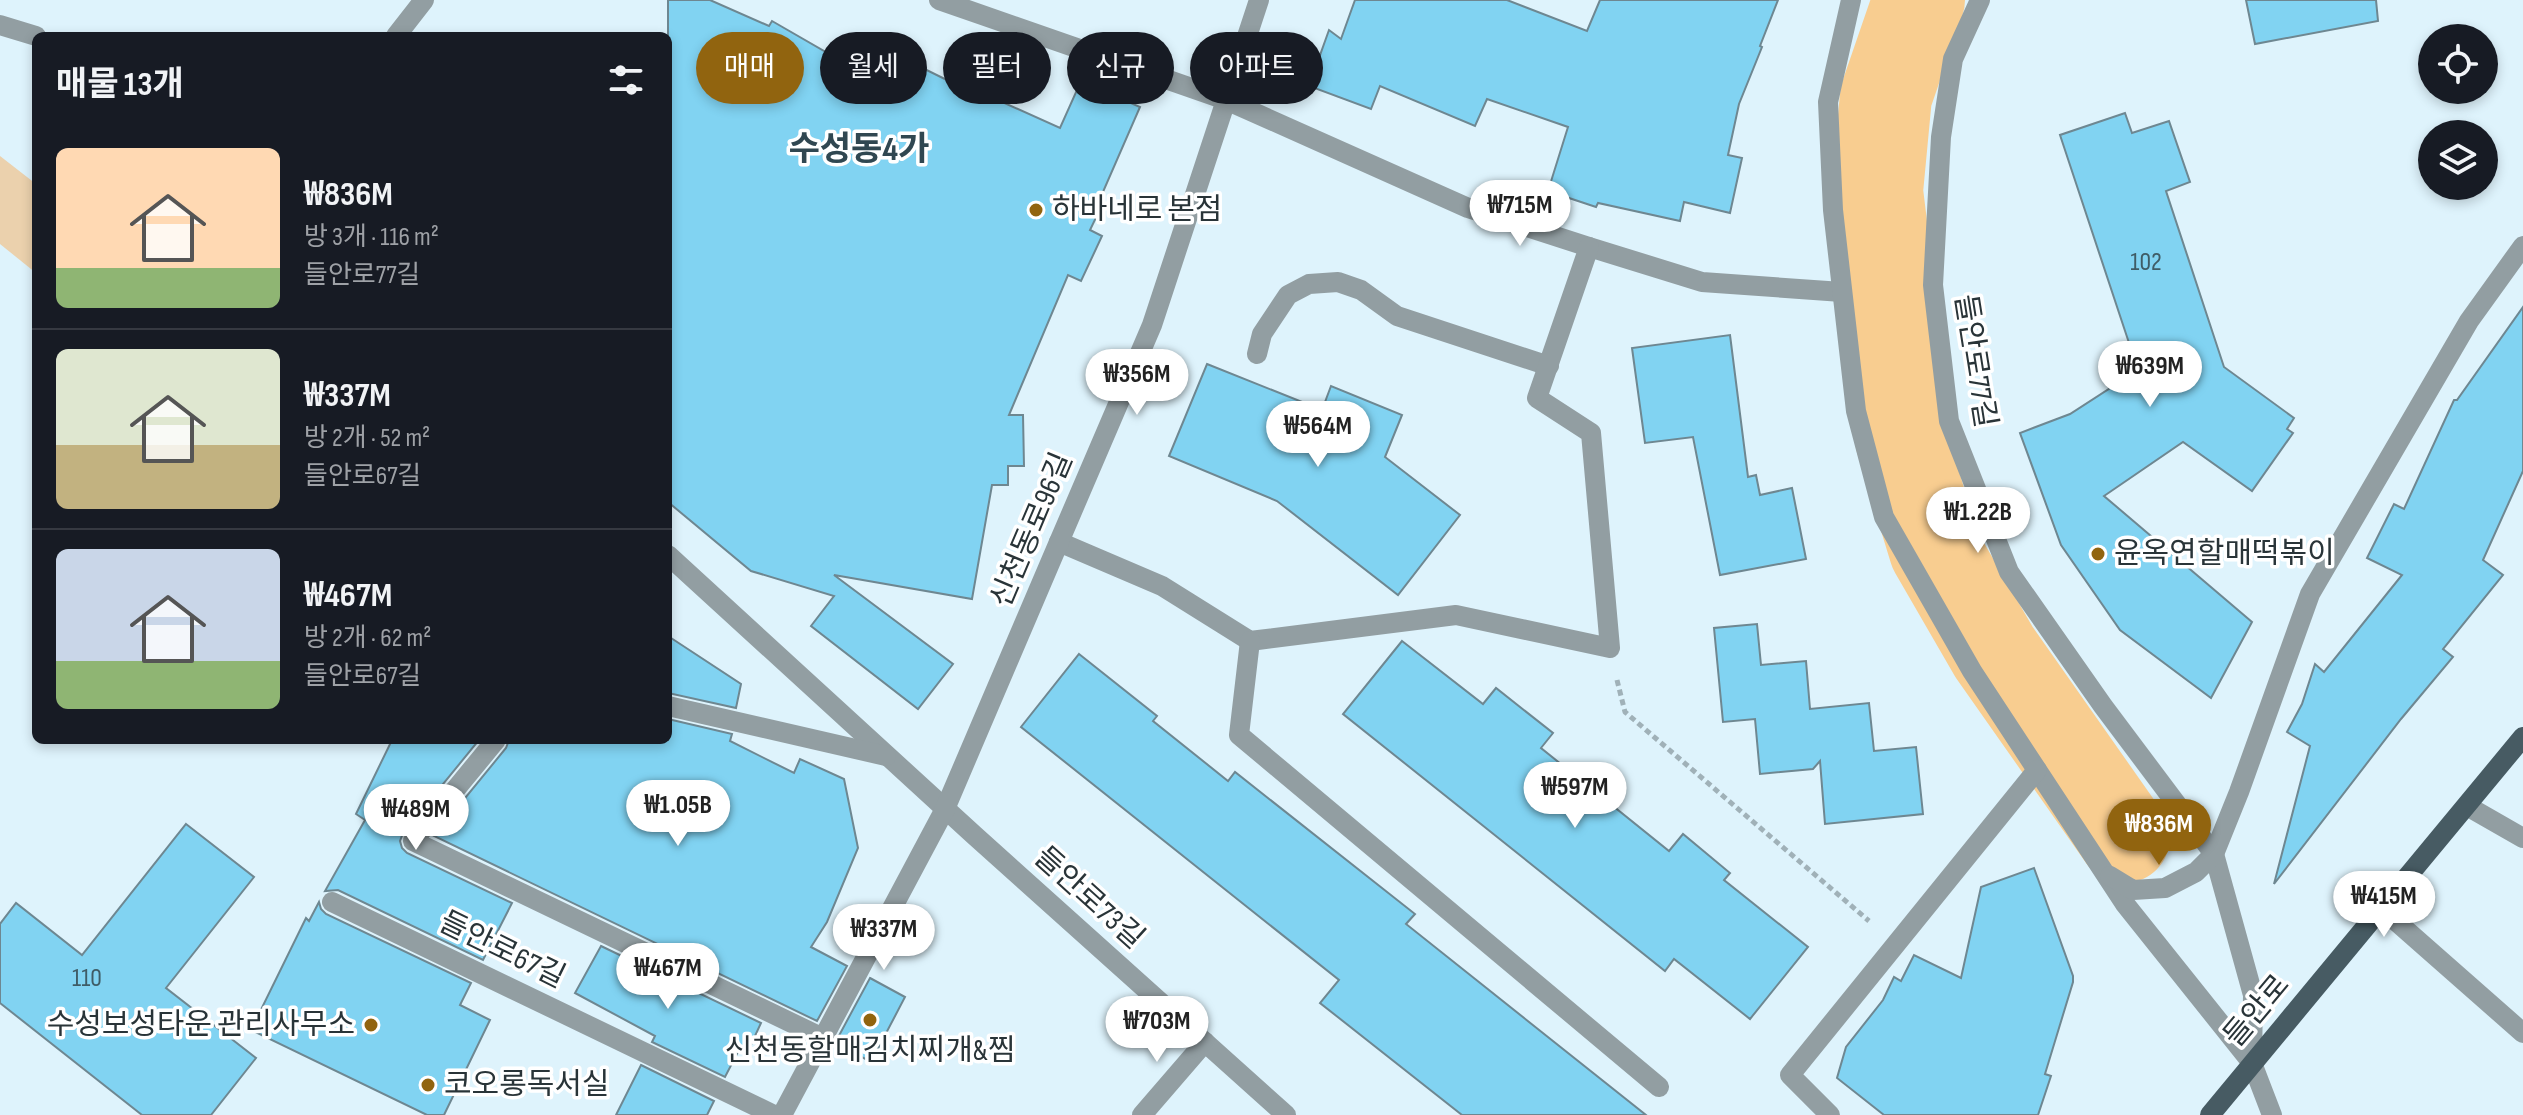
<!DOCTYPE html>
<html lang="ko">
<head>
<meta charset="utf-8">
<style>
	body { margin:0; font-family:"Sofia Sans Condensed","Noto Sans KR",sans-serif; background:#242831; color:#f1f3f6; height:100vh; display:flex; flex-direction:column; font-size:30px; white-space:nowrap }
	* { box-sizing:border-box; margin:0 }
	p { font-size:26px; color:#9ea1a6 }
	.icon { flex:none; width:44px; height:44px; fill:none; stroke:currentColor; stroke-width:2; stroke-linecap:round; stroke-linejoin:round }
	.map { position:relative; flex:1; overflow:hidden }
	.panel { position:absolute; left:32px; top:32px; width:640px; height:712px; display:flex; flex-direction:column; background:#171b24; border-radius:12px; box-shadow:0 4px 12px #0003 }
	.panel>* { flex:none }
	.top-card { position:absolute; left:696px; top:32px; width:760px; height:72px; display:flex; gap:16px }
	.controls { position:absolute; left:2418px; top:24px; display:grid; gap:16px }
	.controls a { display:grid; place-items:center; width:80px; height:80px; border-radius:50%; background:#171b24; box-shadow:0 4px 12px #0003; font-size:40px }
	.price { position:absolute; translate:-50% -68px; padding:0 18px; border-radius:28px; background:#fff; color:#222; font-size:26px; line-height:52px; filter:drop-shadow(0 2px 4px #0008) }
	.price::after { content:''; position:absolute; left:50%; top:48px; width:24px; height:18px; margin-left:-12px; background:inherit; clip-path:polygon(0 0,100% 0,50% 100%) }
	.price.active { background:#91640f; color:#fff }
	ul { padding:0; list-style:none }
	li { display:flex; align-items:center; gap:24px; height:200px; padding:0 24px }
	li+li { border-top:2px solid #363941 }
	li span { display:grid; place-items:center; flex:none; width:224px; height:160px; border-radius:12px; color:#555 }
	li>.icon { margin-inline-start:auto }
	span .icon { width:96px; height:96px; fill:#fffc; stroke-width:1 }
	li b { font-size:34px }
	h2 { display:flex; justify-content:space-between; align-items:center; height:96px; padding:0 24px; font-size:34px }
	.tag { padding:0 28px; border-radius:36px; background:#171b24; box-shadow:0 4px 12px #0003; font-size:28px; line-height:72px }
	.tag.active { background:#91640f; color:#fff }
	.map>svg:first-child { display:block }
	.green { fill:#ebd1ad }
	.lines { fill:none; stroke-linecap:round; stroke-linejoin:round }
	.river { stroke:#f8cd90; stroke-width:92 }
	.building { fill:#81d3f2; stroke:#6e8791; stroke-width:2 }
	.path { stroke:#a0b1b8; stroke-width:5; stroke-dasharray:6 4; stroke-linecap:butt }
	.minor { stroke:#929ea2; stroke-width:20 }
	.major { stroke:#475b63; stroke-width:20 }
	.poi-dot { fill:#91640f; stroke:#fff; stroke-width:3 }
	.labels { text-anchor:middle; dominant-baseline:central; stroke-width:7; stroke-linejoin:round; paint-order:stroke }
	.number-label { font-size:26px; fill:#3f5c66 }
	.poi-label { font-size:30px; fill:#293438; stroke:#fff; text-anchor:start }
	.street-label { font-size:30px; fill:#293438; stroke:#fff }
	.quarter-label { font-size:34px; font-weight:bold; fill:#304751; stroke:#fff }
</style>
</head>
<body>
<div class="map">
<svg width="2523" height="1115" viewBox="0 0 2523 1115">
	<rect width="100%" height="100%" fill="#def3fc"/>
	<path class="green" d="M0 156 36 184V273L0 244Z"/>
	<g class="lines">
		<path class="river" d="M1919 0 1886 96 1877 191 1892 314 1901 439 1935 550 1994 652 2124 837"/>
	</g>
	<g class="building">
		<path d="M668 0H710L769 26 772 21 852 67 866 40 959 86 960 83 1060 128 1081 81 1140 107 1099 201 1103 203 1090 230 1102 236 1081 281 1068 275 1009 415H1023L1024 466H1008V485H992L972 599 834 575 953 664 918 709 811 626 834 596 751 571 668 502Z"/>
		<path d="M1355 0H1507L1587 31 1600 0H1778L1760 46 1762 47 1739 104 1728 155 1742 158 1730 213 1684 202 1680 221 1598 203 1596 207 1548 191 1568 127 1487 99 1475 126 1380 86 1371 109 1309 86 1329 30 1341 39Z"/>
		<path d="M2246 0H2376L2378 21 2255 44Z"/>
		<path d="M2125 113 2132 133 2169 121 2190 182 2166 191 2224 367 2294 418 2287 429 2293 433 2252 491 2183 442 2104 496 2252 622 2211 698 2120 630 2061 545 2020 433 2070 414 2138 370 2060 135Z"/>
		<path d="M2523 307V471L2483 560 2503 575 2443 649 2453 657 2401 719 2274 884 2310 746 2287 732 2302 704 2315 664 2324 672 2402 575 2367 558 2394 504 2404 509 2454 400H2457Z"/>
		<path d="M1730 335 1748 477 1756 475 1760 495 1792 488 1806 559 1720 575 1693 437 1645 443 1632 348Z"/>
		<path d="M1207 364 1322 410 1331 386 1402 415 1385 457 1460 515 1398 595 1277 501 1169 456Z"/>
		<path d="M1757 624 1761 665 1806 661 1810 709 1869 703 1874 751 1916 747 1923 814 1825 824 1820 761 1813 769 1760 774 1755 719 1723 722 1714 628Z"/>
		<path d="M668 636 741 684 736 708 668 693Z"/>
		<path d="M1402 641 1483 704 1496 688 1553 733 1541 748 1669 851 1683 834 1730 873 1724 880 1808 947 1750 1019 1674 959 1665 971 1343 714Z"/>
		<path d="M1079 654 1157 716 1153 721 1228 781 1235 772 1415 914 1406 924 1646 1115H1462L1320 1003 1339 980 1021 727Z"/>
		<path d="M668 719 732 734 730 741 794 773 800 759 844 779 858 848 827 922 811 947 847 966 817 1021 434 836 506 748 509 740H668Z"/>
		<path d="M392 740H479L403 833 400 841 402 848 407 853 512 903 483 960 338 890 325 891 365 820 356 814Z"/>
		<path d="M186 824 254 877 166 988 256 1058 211 1115H142L0 1003V924L16 903 82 955Z"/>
		<path d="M2034 868 2073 976V982L2045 1074 2051 1076 2038 1115H1884L1837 1078 1846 1047 1883 1000 1894 977 1901 981 1914 955 1961 978 1981 887Z"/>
		<path d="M319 902 321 909 326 914 471 983 460 1005 490 1020 444 1115H427L251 1030 306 918 309 921Z"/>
		<path d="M601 946 761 1023 749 1049 741 1046 725 1077 652 1042 655 1036 575 993Z"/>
		<path d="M870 978 905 997 871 1062 835 1043Z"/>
		<path d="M641 1065 714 1101 707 1115H616Z"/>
	</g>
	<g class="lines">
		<path class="path" d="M1617 680 1625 712 1869 921"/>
		<g class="minor">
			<path d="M939 0 1226 100 1468 208 1589 247 1702 282 1842 292"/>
			<path d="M1851 0 1828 102 1833 210 1856 411 1884 517 1972 671 2125 904 2252 1063 2272 1115"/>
			<path d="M1980 0 1953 59 1941 137 1933 285 1949 421 2009 572 2103 706 2214 854 2253 995 2252 1063"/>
			<path d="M0 25 36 36"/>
			<path d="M396 36 424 0"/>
			<path d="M1257 354 1262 334 1288 295 1309 284 1338 282 1361 290 1397 316 1549 366"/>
			<path d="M1059 542 1162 586 1250 641 1456 615 1610 648 1591 433 1537 398 1589 247"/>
			<path d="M668 555 974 835 1286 1115"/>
			<path d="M1250 641 1239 735 1659 1087"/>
			<path d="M668 706 886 756"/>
			<path d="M496 740 413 841 823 1038"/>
			<path d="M2467 806 2523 838"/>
			<path d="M2110 876 2133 890 2165 888 2196 872 2214 854 2239 792 2310 594 2469 321 2523 246"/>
			<path d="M332 902 774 1115"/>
			<path d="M2381 908 2523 1033"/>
			<path d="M782 1115 945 809 1059 542 1152 325 1259 0"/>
			<path d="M1142 1115 1205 1042"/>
			<path d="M1830 1115 1790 1075 2037 770"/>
		</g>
		<path class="major" d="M2210 1115 2523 737"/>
	</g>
	<g class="poi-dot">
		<circle cx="1036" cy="210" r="8"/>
		<circle cx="2098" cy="554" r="8"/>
		<circle cx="870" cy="1020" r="8"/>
		<circle cx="371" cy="1025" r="8"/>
		<circle cx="428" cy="1085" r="8"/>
	</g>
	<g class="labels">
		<g class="number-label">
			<text x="2146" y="262">102</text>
			<text x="87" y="978">110</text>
		</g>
		<g class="poi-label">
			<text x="1052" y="210">하바네로 본점</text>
			<text x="2114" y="554">윤옥연할매떡볶이</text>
			<text x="355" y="1025" text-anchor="end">수성보성타운 관리사무소</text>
			<text x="870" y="1051" text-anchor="middle">신천동할매김치찌개&amp;찜</text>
			<text x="444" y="1085">코오롱독서실</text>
		</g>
		<g class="street-label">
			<text transform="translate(1975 361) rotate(81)">들안로77길</text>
			<text transform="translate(1032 530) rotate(-67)">신천동로96길</text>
			<text transform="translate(1089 898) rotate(42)">들안로73길</text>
			<text transform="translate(502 950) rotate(26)">들안로67길</text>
			<text transform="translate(2257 1011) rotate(-50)">들안로</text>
		</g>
		<g class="quarter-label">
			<text x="859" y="149">수성동4가</text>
		</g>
	</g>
</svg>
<div class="controls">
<a><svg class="icon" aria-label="locate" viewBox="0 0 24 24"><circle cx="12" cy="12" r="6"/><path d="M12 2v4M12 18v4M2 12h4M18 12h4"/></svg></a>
<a><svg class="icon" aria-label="layers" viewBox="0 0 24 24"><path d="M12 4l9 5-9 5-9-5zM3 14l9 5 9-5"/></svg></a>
</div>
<b class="price" style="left:1520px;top:248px">₩715M</b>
<b class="price" style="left:2150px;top:409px">₩639M</b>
<b class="price" style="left:1137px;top:417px">₩356M</b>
<b class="price" style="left:1318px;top:469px">₩564M</b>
<b class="price" style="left:1978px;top:555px">₩1.22B</b>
<b class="price" style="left:1575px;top:830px">₩597M</b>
<b class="price" style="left:678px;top:848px">₩1.05B</b>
<b class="price" style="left:416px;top:852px">₩489M</b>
<b class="price active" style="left:2159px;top:867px">₩836M</b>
<b class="price" style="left:2384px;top:939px">₩415M</b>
<b class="price" style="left:884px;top:972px">₩337M</b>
<b class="price" style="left:668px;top:1011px">₩467M</b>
<b class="price" style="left:1157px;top:1064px">₩703M</b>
<div class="top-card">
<a class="tag active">매매</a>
<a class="tag">월세</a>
<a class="tag">필터</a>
<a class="tag">신규</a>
<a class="tag">아파트</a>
</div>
<section class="panel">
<h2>매물 13개<svg class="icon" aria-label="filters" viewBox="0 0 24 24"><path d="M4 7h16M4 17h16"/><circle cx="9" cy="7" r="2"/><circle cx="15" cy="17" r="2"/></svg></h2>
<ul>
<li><span style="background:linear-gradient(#ffd9b3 75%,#8fb573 0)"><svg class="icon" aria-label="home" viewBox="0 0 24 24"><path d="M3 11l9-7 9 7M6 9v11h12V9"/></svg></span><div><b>₩836M</b><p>방 3개 · 116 m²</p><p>들안로77길</p></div></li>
<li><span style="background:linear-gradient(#dfe7d0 60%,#c2b280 0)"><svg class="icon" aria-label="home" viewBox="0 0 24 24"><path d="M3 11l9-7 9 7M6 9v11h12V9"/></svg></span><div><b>₩337M</b><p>방 2개 · 52 m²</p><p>들안로67길</p></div></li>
<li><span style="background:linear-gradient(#c9d6e8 70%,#8fb573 0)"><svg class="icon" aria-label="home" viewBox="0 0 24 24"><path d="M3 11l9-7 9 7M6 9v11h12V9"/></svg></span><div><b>₩467M</b><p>방 2개 · 62 m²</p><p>들안로67길</p></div></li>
</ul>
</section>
</div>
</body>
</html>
